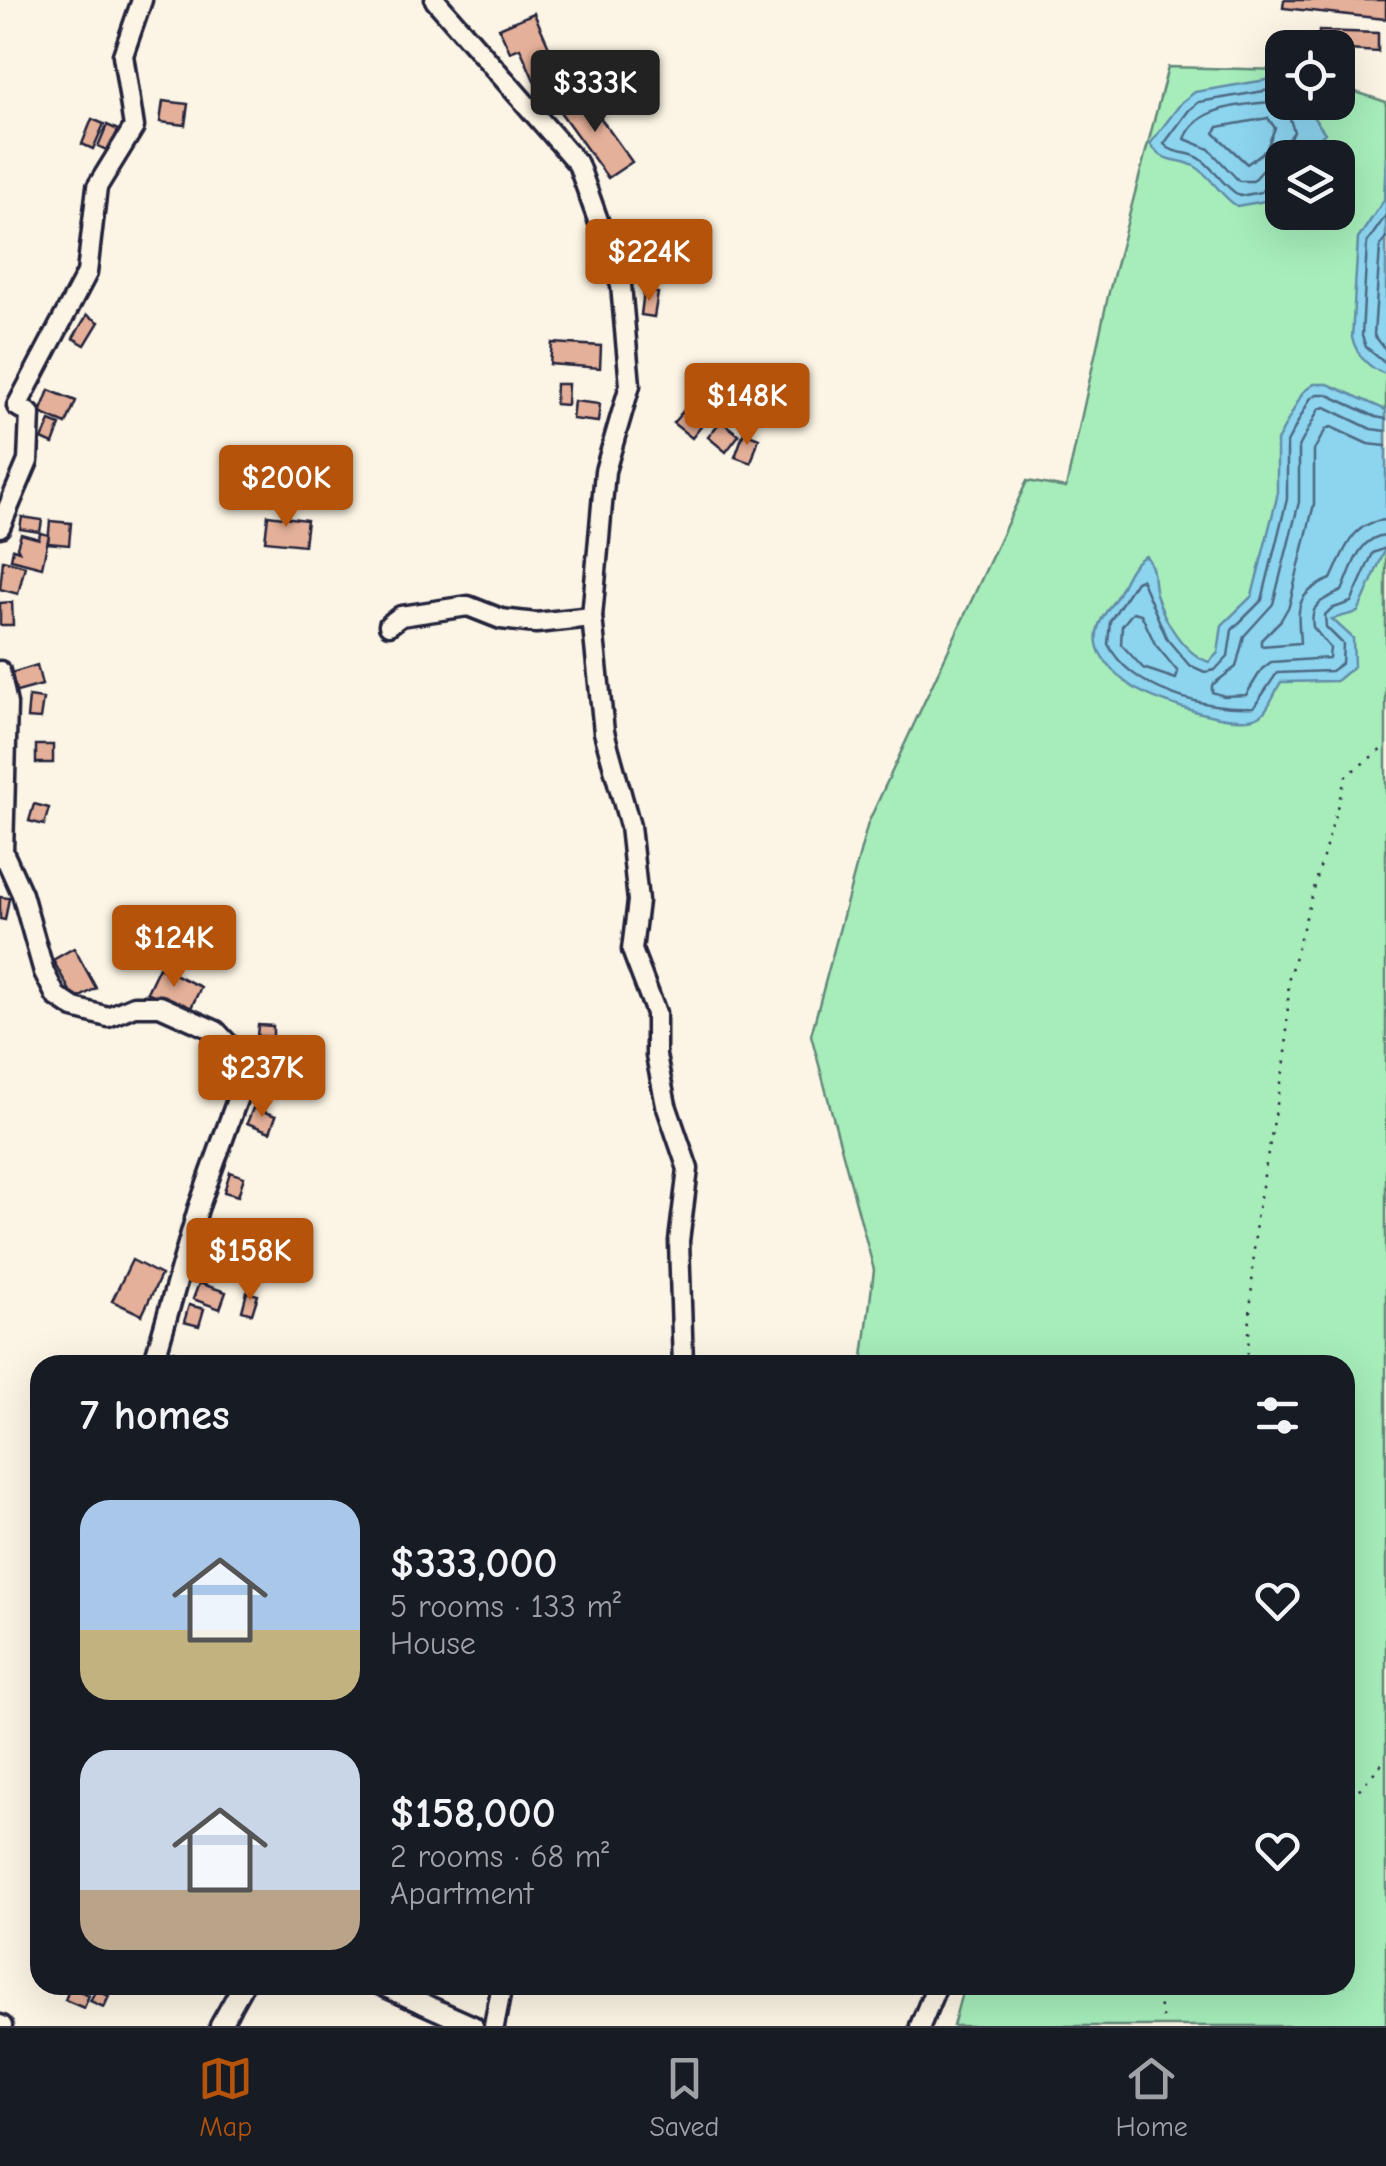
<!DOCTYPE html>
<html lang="en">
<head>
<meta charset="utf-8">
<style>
	body { margin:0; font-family:"Comic Neue",sans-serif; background:#20242c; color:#f1f3f6; height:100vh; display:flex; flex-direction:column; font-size:38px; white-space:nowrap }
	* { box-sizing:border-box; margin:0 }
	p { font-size:32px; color:#9ea1a6 }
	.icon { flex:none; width:55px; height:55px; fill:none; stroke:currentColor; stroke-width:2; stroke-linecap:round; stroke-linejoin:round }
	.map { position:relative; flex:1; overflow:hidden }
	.side { position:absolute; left:30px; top:1355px; width:1325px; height:640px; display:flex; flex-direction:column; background:#171b24; border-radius:30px; box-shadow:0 10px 40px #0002 }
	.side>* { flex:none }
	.fabs { position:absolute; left:1265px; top:30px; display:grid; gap:20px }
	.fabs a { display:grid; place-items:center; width:90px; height:90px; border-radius:20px; background:#171b24; box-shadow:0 10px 40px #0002; font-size:50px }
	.price { position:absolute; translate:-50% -85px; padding:0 22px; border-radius:10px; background:#b45309; color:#fff; font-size:32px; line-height:65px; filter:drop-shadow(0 2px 5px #0008) }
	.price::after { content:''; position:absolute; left:50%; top:60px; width:30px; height:22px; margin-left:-15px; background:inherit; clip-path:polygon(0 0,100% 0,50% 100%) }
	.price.on { background:#222; color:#fff }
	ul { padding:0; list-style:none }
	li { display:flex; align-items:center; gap:30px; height:250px; padding:0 50px }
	li span { display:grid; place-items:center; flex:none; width:280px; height:200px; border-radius:30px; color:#555 }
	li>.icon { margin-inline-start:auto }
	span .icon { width:120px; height:120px; fill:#fffc; stroke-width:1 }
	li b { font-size:42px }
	h2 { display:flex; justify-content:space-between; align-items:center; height:120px; padding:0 50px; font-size:42px }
	.tabs { display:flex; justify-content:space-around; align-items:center; height:140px; border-top:2px solid #363941; background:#171b24; font-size:28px; color:#9ea1a6 }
	.tabs a { display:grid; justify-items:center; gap:5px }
	.tabs .on { color:#b45309 }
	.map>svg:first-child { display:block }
	.green { fill:#a6edba; stroke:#64887a; stroke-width:2.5; fill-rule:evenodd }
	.water { fill:#8dd4ef; stroke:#628da7; stroke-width:2.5 }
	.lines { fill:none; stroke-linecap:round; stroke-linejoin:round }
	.shore { stroke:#4d6983; stroke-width:2.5 }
	.building { fill:#e5b099; stroke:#22223b; stroke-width:2.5 }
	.minor-casing { stroke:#22223b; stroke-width:25 }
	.path { stroke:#22223b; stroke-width:2.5; stroke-dasharray:2.5 8; stroke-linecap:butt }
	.minor { stroke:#fcf5e5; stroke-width:18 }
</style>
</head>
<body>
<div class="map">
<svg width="1386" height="2026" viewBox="0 0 1386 2026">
	<rect width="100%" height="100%" fill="#fcf5e5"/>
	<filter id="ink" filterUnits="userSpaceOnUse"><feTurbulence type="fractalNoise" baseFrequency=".01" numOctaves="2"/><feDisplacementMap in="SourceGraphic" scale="20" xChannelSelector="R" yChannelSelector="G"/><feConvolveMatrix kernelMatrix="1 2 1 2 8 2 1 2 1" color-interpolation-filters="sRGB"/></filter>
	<g filter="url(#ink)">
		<path class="green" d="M1168 67 1282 70V102H1338V86L1386 102V2026H953L964 1985H1345V1365H862L874 1270 811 1035 868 823 1027 481 1066 488 1108 296ZM1282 158H1338V212H1282Z"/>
		<g class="water">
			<path d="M1278 78H1282V102L1308 103 1309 111 1325 133 1300 157 1282 158V179L1265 201 1237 206C1220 196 1210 174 1194 166 1175 156 1166 166 1150 144L1182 102 1195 92Z"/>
			<path d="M1386 156V374C1369 369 1357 355 1352 338L1358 239 1384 200Z"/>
			<path d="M1314 384H1328L1386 410V548L1358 612 1332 619 1353 638 1354 666 1336 681 1281 682C1275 691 1269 709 1261 715 1238 730 1156 701 1134 688 1122 681 1102 661 1098 648 1092 627 1105 614 1115 599 1125 584 1129 563 1146 556 1156 569 1152 579 1156 594 1164 620 1183 653 1209 662L1218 653 1222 625 1252 596 1277 497V441L1303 392Z"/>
		</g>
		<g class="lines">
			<g class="shore">
				<path d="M1282 88 1199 102 1189 110 1164 144C1174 156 1190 150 1202 160 1216 171 1224 187 1240 196L1261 192 1273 178 1282 175"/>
				<path d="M1282 101C1250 104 1197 104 1185 139L1209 149 1239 181H1253L1265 168 1281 161 1284 145 1294 132 1285 102"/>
				<path d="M1268 118 1275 128 1266 150 1247 164 1214 133 1218 127Z"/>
				<path d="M1386 215 1367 243 1362 336 1366 347 1386 364"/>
				<path d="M1386 237 1380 247 1374 335 1386 350"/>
				<path d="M1386 419 1376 417 1326 394H1317L1310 399 1287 443V499L1262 600 1232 630 1228 656 1215 670 1205 672 1189 665 1167 639 1141 579 1136 581 1110 621 1108 644C1131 690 1206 710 1254 707L1277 673 1331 671 1342 663 1343 644 1326 627 1325 615 1331 609 1351 602 1373 553 1386 548"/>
				<path d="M1386 431 1371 429 1325 407 1319 409 1299 447V502L1273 604 1244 636 1236 667 1212 685V692L1224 696 1246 695 1262 669 1271 662 1329 658 1330 648 1313 627C1309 603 1324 599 1342 591 1352 569 1358 537 1386 535"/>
				<path d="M1386 446 1368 444 1331 427 1326 429 1314 450V504L1289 606 1281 620 1261 640V646L1300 643C1298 609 1293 594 1331 579 1344 552 1351 522 1386 520"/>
				<path d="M1133 612 1141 614 1155 644 1178 672 1176 679 1143 668 1121 644 1122 626Z"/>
			</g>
		</g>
		<g class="building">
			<path d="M1284 0H1386V19L1283 8Z"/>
			<path d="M534 13 566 85 541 96 520 48 510 52 499 28Z"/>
			<path d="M1319 31 1378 33V52L1318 48Z"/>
			<path d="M582 92 632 162 608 178 558 109Z"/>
			<path d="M163 101 188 104 185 125 160 122Z"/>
			<path d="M92 119 104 124 93 149 82 144Z"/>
			<path d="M107 125 118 130 109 151 98 146Z"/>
			<path d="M644 291 658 293 654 317 641 315Z"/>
			<path d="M87 315 99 322 85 345 73 338Z"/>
			<path d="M552 343 601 346 600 368 550 364Z"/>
			<path d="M556 384H568L567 405 555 404Z"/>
			<path d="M49 390 76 401 66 424 40 413Z"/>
			<path d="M574 401 600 404 598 422 572 419Z"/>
			<path d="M690 403 708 418 692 438 673 423Z"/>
			<path d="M50 421 60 425 53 444 42 439Z"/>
			<path d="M721 421 739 435 726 452 708 437Z"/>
			<path d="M744 432 759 438 751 463 735 457Z"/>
			<path d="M268 515 307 520 304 545 265 541Z"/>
			<path d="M22 517 42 520 40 532 20 529Z"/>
			<path d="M50 521 71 523 69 545 48 543Z"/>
			<path d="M40 533 49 535 42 567 11 559 13 549 19 551 17 547 21 534 39 539Z"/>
			<path d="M3 560 25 566 18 594 0 589Z"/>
			<path d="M12 602 13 625H0V603Z"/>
			<path d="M37 665 42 685 17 692 11 673Z"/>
			<path d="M29 697 43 699 40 719 27 718Z"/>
			<rect x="36" y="745" width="17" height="18"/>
			<path d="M34 804 49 808 44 825 29 821Z"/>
			<path d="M0 897 9 898 5 920 0 919Z"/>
			<path d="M74 948 96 988 75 1000 53 960Z"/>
			<path d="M159 967 201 987 189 1012 147 992Z"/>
			<path d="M258 1025 273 1026V1037L257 1036Z"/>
			<path d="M253 1108 276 1116 270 1132 247 1123Z"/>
			<path d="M230 1172 244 1177 238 1196 224 1192Z"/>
			<path d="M274 1248 290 1251 286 1271 270 1268Z"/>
			<path d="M203 1251 216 1253 213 1273 200 1271Z"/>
			<path d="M132 1260 161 1275 142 1315 112 1301Z"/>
			<path d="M199 1283 226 1292 220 1309 193 1299Z"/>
			<path d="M247 1292 258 1295 252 1314 242 1311Z"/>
			<path d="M189 1305 204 1309 199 1326 184 1322Z"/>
			<path d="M173 1351 200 1361 199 1365H167Z"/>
			<path d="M70 1987 89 1995 84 2008 65 2000Z"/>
			<path d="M96 1990 109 1996 104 2007 90 2001Z"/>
		</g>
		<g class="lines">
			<defs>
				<g id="minor">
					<path d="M435 0 578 164 621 285 630 385 605 471 592 617 604 732 630 826 638 901 632 950 656 1013V1056L666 1105 688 1169 679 1241 683 1365"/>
					<path d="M0 527 28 461 30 414 17 406 87 273 97 187 134 127 123 55 142 0"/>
					<path d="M389 625 401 616 468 606 501 619 536 623 592 617"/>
					<path d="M0 671 7 704 3 852 0 857"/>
					<path d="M3 852 22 894 44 972 56 996 74 1008 108 1017 134 1006H160L216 1031 232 1048 244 1080 198 1209 153 1365"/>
					<path d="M381 1985 473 2026"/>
					<path d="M0 2025 2 2026"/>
					<path d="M220 2026 243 1985"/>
					<path d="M494 2026 502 1985"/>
					<path d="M920 2026 937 1985"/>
				</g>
			</defs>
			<use href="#minor" class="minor-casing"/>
			<g class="path">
				<path d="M1247 1365 1256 1219 1286 1055 1289 977 1346 776 1386 746"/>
				<path d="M1345 1805 1386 1759"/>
				<path d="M1155 1985 1164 2026"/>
			</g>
			<use href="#minor" class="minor"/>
		</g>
	</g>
</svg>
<div class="fabs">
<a><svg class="icon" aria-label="locate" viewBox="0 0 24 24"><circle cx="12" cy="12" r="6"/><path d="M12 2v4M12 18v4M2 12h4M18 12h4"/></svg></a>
<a><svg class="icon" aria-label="layers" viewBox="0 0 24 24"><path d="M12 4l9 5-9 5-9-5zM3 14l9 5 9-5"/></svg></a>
</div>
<b class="price on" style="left:595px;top:135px">$333K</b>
<b class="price" style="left:649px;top:304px">$224K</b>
<b class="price" style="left:747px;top:448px">$148K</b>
<b class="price" style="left:286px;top:530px">$200K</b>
<b class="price" style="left:174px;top:990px">$124K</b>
<b class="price" style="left:262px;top:1120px">$237K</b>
<b class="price" style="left:250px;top:1303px">$158K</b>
<section class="side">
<h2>7 homes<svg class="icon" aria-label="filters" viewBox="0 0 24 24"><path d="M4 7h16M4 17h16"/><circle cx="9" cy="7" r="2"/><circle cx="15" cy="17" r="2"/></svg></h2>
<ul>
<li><span style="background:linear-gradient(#a9c7e8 65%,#c2b280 0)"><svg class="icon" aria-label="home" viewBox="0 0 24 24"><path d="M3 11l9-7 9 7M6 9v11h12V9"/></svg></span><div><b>$333,000</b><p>5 rooms · 133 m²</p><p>House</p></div><svg class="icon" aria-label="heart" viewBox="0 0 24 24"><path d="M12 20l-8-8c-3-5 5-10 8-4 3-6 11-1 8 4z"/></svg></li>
<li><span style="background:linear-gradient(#c9d6e8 70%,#b9a48a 0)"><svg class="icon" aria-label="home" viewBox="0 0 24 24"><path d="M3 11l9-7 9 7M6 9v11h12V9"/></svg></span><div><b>$158,000</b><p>2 rooms · 68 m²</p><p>Apartment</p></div><svg class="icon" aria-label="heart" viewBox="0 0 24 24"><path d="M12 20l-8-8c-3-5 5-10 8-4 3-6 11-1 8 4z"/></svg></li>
</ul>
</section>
</div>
<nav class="tabs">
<a class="on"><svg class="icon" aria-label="map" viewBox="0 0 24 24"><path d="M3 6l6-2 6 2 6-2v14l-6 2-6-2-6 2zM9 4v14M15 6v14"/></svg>Map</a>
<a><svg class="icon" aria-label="saved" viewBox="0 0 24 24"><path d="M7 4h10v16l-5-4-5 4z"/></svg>Saved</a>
<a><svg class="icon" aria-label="home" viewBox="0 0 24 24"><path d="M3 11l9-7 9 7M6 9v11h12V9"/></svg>Home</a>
</nav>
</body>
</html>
